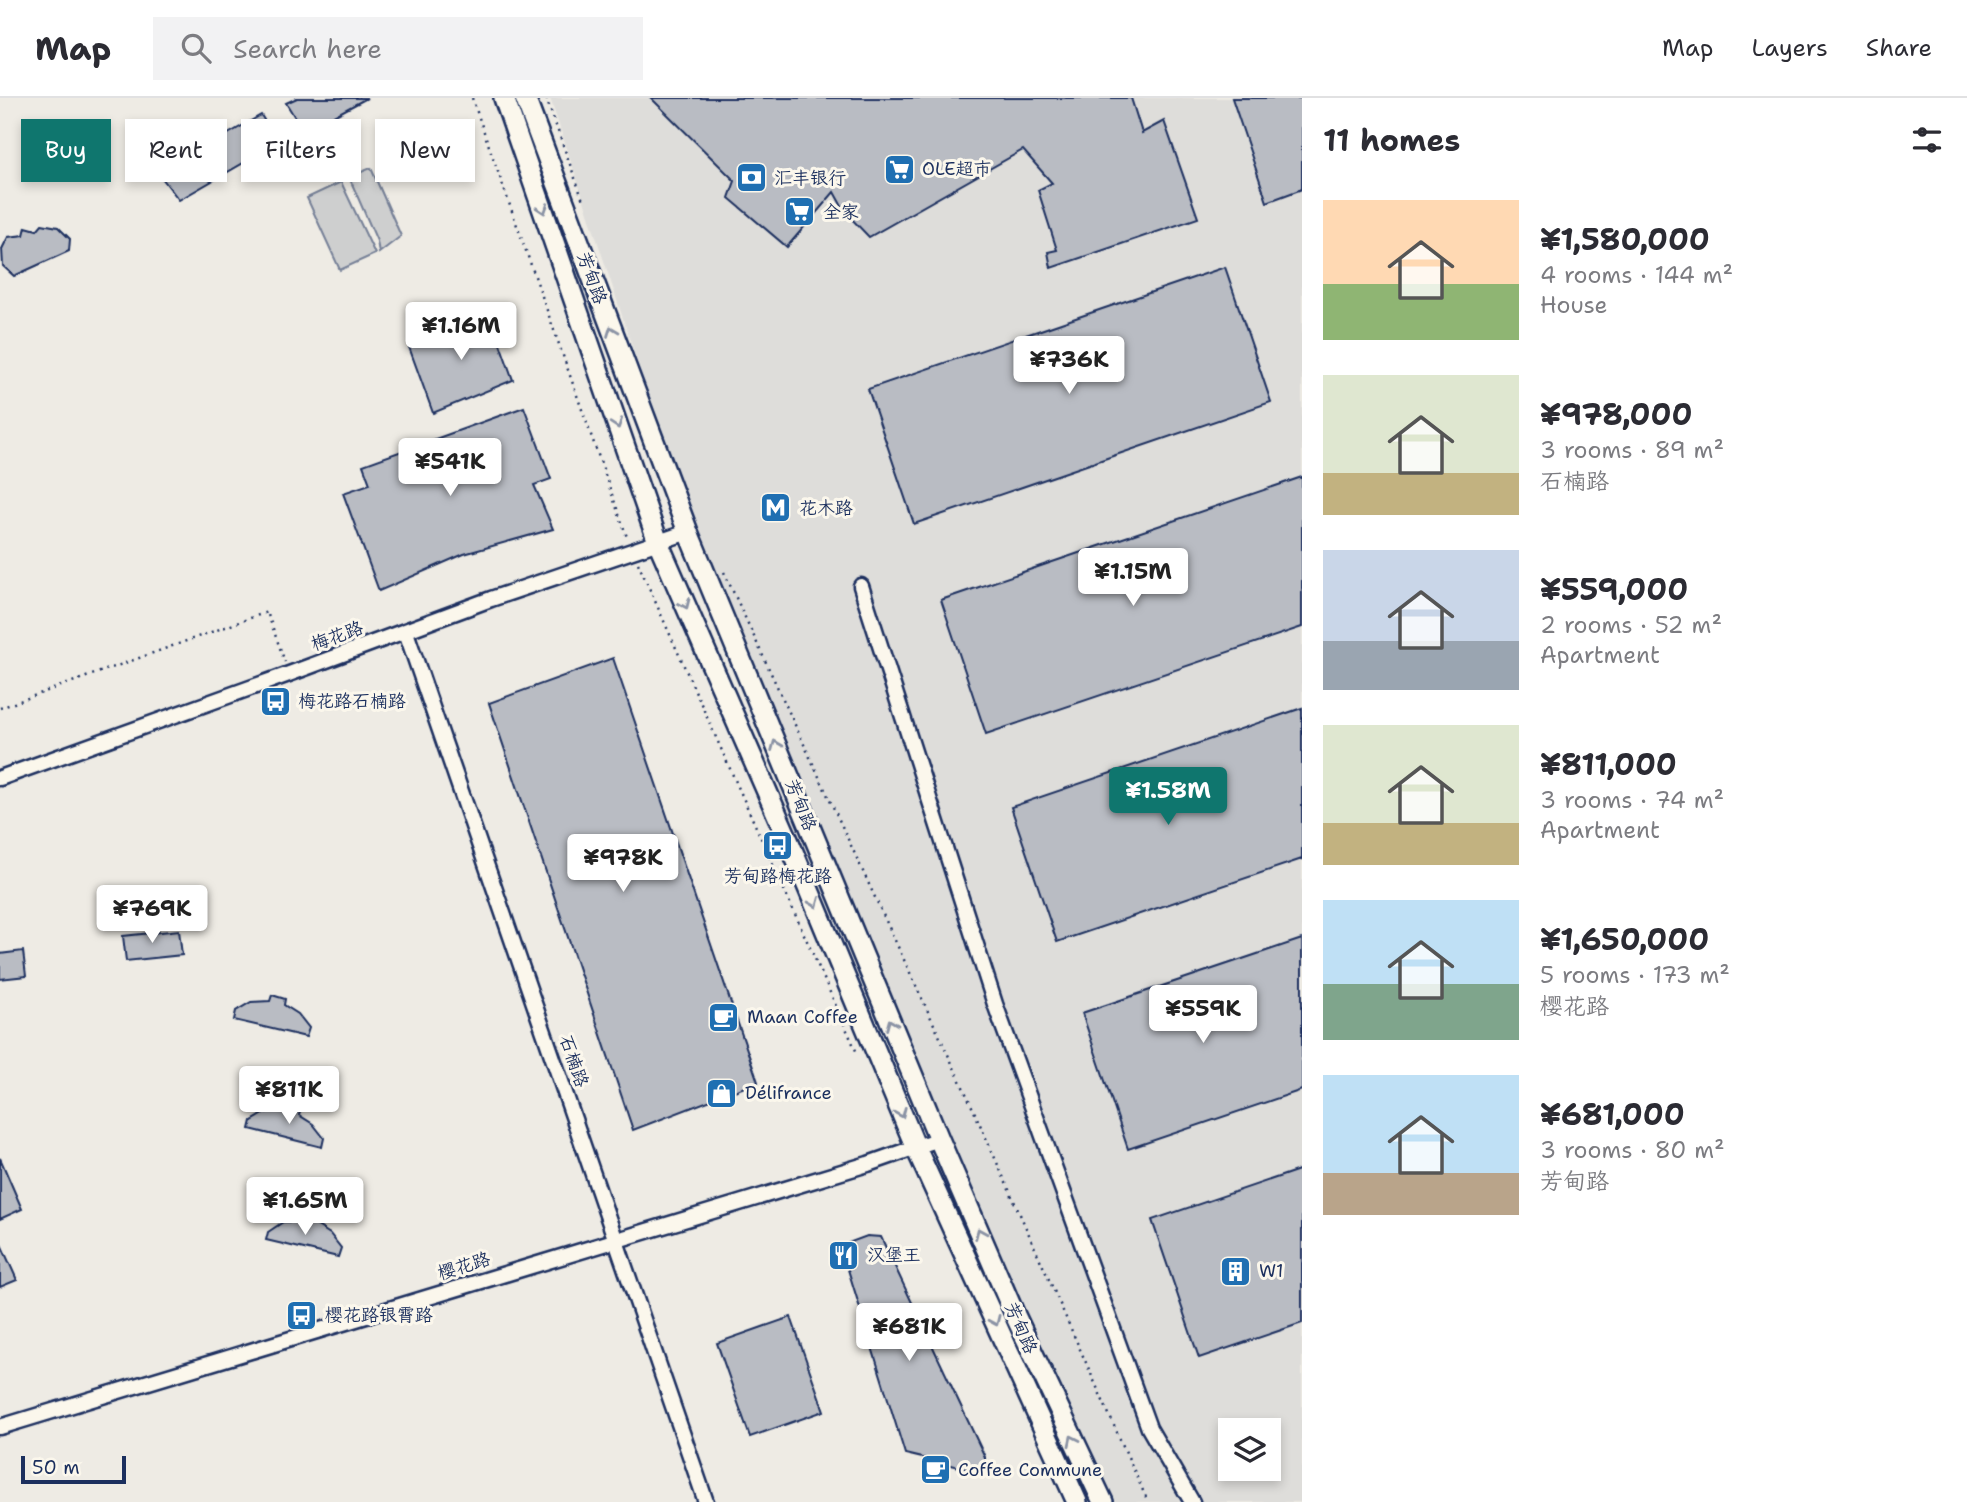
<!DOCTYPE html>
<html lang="en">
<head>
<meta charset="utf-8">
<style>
	body { margin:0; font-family:"Shantell Sans","LXGW WenKai TC",sans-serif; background:#f2f2f3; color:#2b2b33; height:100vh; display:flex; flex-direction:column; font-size:26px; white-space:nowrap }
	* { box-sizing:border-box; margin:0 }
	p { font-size:23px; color:#7c7c81 }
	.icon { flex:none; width:38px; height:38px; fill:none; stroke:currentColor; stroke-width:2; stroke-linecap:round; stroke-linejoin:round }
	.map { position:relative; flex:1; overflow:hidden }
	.sheet { display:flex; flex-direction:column; background:#fff; width:665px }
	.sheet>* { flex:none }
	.guide { position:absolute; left:21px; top:21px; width:665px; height:63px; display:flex; gap:14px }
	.buttons { position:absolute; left:1218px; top:1320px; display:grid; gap:14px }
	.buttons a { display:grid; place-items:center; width:63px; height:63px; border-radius:0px; background:#fff; box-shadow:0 4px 10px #0003; font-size:35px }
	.scale { position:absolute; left:21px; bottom:18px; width:105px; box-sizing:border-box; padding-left:7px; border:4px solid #1b2f5e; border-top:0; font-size:19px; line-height:24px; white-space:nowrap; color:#1b2f5e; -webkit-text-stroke:5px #fbf7ec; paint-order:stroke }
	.price { position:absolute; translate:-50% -60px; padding:0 16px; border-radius:7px; background:#fff; color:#222; font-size:23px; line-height:46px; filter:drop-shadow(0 2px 4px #0008) }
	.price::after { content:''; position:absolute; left:50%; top:42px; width:21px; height:16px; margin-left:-10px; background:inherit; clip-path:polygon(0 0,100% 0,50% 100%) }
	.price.current { background:#0f766e; color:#fff }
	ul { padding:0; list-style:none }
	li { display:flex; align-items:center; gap:21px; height:175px; padding:0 21px }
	li span { display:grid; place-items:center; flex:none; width:196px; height:140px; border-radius:0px; color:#555 }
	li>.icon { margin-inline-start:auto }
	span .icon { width:84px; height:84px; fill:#fffc; stroke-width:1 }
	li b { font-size:30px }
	h2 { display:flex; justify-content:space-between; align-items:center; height:84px; padding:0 21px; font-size:30px }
	.chip { padding:0 24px; border-radius:0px; background:#fff; box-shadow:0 4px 10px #0003; font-size:24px; line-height:63px }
	.chip.current { background:#0f766e; color:#fff }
	header { display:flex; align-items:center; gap:42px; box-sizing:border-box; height:98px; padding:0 35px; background:#fff; border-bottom:2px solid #e1e1e2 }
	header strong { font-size:33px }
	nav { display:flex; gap:38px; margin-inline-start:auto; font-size:24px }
	.search { width:490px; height:63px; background:#f2f2f3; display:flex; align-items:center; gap:18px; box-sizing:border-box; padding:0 24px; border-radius:0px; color:#7c7c81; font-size:26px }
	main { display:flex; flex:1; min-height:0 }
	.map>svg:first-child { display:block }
	.built { fill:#deddda; fill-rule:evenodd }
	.green { fill:#cecfcf; stroke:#747f96; stroke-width:2 }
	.building { fill:#b9bcc3; stroke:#1b2f5e; stroke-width:2 }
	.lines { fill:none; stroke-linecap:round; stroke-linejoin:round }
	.minor-casing { stroke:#1b2f5e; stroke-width:19 }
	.major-casing { stroke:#1b2f5e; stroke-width:24 }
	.path { stroke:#1b2f5e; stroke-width:2.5; stroke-dasharray:2 5; stroke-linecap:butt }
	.minor { stroke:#fbf7ec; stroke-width:14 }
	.major { stroke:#fbf7ec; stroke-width:19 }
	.oneway { stroke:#8b93a5 }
	.labels { text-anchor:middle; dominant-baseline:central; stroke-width:6; stroke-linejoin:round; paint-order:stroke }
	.poi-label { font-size:18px; fill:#1b2f5e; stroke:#fbf7ec; text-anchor:start }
	.street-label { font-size:18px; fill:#1b2f5e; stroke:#fbf7ec }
</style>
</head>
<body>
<header>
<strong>Map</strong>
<div class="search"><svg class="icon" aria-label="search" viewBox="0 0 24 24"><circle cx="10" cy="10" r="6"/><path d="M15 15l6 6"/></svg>Search here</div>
<nav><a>Map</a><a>Layers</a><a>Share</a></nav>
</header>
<main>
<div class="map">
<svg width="1302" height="1404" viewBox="0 0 1302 1404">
	<rect width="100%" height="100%" fill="#eeebe4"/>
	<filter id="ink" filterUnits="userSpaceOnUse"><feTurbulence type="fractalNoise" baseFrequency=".0143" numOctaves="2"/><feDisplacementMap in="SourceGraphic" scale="14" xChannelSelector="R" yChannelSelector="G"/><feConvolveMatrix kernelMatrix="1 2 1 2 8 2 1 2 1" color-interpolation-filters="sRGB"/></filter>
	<g filter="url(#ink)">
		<path class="built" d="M550 0H1302V1404H1106L841 803 655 317ZM1230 1332H1269V1370H1230Z"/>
		<g class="green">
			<path d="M371 70 401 138 379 155 377 143 349 79Z"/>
			<path d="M341 84 375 156 340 172 307 100Z"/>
		</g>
		<g class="building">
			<path d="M297 0H367L304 34 286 5Z"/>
			<path d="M651 0H1131L1142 35 1164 23 1198 120 1051 170 1048 154 1057 152 1038 92 1052 85 1023 52 869 139 845 114 834 94 787 149 729 100 735 83Z"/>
			<path d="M1232 0H1302V91L1267 104Z"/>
			<path d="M261 17 278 45 179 102 159 76Z"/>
			<path d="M42 126 58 129 70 141 69 153 14 178 3 168 2 151 8 139 24 137 26 129 37 132Z"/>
			<path d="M1225 169 1271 304 914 426 868 291Z"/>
			<path d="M488 212 513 282 433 315 409 249Z"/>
			<path d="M524 309 551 381 534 387 553 431 464 456 379 493 343 395 370 386 363 367Z"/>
			<path d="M1302 379V529L986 636 941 502Z"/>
			<path d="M613 560 758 984 633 1032 489 605Z"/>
			<path d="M1302 610V761L1057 844 1011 709Z"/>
			<path d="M179 832 182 857 126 863 123 838Z"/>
			<path d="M1302 841V992L1128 1051 1082 915Z"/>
			<path d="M23 853 26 878 0 881V856Z"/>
			<path d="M272 897 285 901 284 907 298 916 309 930 306 939 234 922 236 913 251 904 270 903Z"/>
			<path d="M287 1006 301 1011 299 1017 313 1026 324 1040 322 1049 250 1031 252 1023 267 1014 285 1013Z"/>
			<path d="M0 1060 22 1111 0 1121Z"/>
			<path d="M1302 1071V1225L1199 1260 1152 1122Z"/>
			<path d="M304 1117 317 1121 316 1127 330 1136 341 1150 338 1159 266 1142 268 1134 283 1124 302 1123Z"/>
			<path d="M867 1138 881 1139 985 1359V1366L982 1371 976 1373 905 1356 842 1152 848 1145Z"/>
			<path d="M0 1144 17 1182 0 1189Z"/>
			<path d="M791 1219 824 1313 750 1339 717 1245Z"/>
		</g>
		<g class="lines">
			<defs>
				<g id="minor">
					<path d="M861 488 995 906 1149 1330 1192 1404"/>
					<path d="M406 534 706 1404"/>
					<path d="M0 680 289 576 491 501 688 434"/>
					<path d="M0 1329 868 1066 939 1041"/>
				</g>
				<g id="major">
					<path d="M504 0 658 444 789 744 916 1050 1077 1404"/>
					<path d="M525 0 688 434 939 1041 1014 1215 1103 1404"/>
				</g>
			</defs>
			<use href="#minor" class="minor-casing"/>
			<use href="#major" class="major-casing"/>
			<g class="path">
				<path d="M472 0 627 439"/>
				<path d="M546 0 584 105"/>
				<path d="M638 465 858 957"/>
				<path d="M724 474 970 1004 1148 1404"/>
				<path d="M0 610 267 514 285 564"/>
			</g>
			<use href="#minor" class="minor"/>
			<use href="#major" class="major"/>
		</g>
		<defs><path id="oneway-chevron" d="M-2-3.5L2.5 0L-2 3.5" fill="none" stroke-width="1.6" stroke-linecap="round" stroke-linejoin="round" transform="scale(1.75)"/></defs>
		<g class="oneway">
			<use href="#oneway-chevron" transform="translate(543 111) rotate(71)"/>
			<use href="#oneway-chevron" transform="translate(612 233) rotate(-111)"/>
			<use href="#oneway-chevron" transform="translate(617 326) rotate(71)"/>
			<use href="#oneway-chevron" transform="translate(685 506) rotate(66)"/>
			<use href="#oneway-chevron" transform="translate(776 647) rotate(-112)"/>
			<use href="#oneway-chevron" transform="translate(815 805) rotate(68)"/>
			<use href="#oneway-chevron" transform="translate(891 926) rotate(-112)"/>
			<use href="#oneway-chevron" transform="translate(901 1015) rotate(67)"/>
			<use href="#oneway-chevron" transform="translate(980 1135) rotate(-113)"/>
			<use href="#oneway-chevron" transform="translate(995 1223) rotate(66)"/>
			<use href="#oneway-chevron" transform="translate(1073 1342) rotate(-116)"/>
		</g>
	</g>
	<defs>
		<symbol id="supermarket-square" viewBox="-11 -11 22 22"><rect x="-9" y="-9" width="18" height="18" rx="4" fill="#1f6fb2" stroke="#fbf7ec"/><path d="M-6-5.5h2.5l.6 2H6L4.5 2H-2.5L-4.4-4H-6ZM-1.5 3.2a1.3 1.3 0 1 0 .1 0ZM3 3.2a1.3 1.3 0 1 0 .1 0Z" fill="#fff"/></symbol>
		<symbol id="bank-square" viewBox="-11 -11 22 22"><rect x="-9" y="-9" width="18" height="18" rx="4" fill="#1f6fb2" stroke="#fbf7ec"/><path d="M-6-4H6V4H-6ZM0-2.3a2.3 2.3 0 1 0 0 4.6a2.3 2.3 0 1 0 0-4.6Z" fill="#fff"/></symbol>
		<symbol id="metro-square" viewBox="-11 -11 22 22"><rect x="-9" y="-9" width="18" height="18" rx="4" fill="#1f6fb2" stroke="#fbf7ec"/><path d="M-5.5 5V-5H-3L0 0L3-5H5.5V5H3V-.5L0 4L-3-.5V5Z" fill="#fff"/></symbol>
		<symbol id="bus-square" viewBox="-11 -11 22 22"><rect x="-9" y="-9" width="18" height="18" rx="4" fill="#1f6fb2" stroke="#fbf7ec"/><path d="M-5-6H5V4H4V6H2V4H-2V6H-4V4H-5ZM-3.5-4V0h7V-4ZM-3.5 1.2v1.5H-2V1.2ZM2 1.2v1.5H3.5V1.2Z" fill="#fff"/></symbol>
		<symbol id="cafe-square" viewBox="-11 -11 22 22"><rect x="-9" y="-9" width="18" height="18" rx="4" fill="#1f6fb2" stroke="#fbf7ec"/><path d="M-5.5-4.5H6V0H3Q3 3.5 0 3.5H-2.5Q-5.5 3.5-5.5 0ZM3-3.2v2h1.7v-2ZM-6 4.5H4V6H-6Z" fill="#fff"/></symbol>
		<symbol id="shop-square" viewBox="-11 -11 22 22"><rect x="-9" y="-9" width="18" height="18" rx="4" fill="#1f6fb2" stroke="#fbf7ec"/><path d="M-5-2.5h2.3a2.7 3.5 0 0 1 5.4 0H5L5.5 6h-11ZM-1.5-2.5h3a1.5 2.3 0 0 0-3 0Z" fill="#fff"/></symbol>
		<symbol id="restaurant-square" viewBox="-11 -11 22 22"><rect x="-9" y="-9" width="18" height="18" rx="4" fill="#1f6fb2" stroke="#fbf7ec"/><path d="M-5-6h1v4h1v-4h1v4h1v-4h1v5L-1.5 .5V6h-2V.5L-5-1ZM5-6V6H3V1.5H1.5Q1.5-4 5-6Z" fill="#fff"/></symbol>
		<symbol id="building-square" viewBox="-11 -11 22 22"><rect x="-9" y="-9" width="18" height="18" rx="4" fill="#1f6fb2" stroke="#fbf7ec"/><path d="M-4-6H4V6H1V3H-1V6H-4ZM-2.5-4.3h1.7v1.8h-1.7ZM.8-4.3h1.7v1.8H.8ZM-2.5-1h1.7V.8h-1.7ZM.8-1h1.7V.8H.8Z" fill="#fff"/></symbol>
	</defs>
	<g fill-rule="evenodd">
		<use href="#supermarket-square" x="882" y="54" width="35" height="35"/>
		<use href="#bank-square" x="734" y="62" width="35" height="35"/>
		<use href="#supermarket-square" x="782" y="96" width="35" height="35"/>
		<use href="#metro-square" x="758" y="392" width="35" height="35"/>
		<use href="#bus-square" x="258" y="586" width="35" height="35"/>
		<use href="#bus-square" x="760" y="730" width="35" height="35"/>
		<use href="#cafe-square" x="706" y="902" width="35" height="35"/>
		<use href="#shop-square" x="704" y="978" width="35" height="35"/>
		<use href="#restaurant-square" x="826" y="1140" width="35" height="35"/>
		<use href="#building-square" x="1218" y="1156" width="35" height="35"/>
		<use href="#bus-square" x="284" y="1200" width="35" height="35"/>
		<use href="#cafe-square" x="918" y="1354" width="35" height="35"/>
	</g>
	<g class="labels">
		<g class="poi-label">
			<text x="922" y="71">OLE超市</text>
			<text x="774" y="80">汇丰银行</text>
			<text x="823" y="114">全家</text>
			<text x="799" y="410">花木路</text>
			<text x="298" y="603">梅花路石楠路</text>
			<text x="778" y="778" text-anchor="middle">芳甸路梅花路</text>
			<text x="747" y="919">Maan Coffee</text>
			<text x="745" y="995">Délifrance</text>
			<text x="867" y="1157">汉堡王</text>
			<text x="1259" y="1173">W1</text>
			<text x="325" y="1217">樱花路银霄路</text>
			<text x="958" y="1372">Coffee Commune</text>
		</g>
		<g class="street-label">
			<text transform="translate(592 180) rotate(70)">芳甸路</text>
			<text transform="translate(337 538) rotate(-20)">梅花路</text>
			<text transform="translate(801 707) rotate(68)">芳甸路</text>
			<text transform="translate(574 963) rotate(71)">石楠路</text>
			<text transform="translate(464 1168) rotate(-17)">樱花路</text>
			<text transform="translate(1021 1230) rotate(66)">芳甸路</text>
		</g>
	</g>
</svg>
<div class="buttons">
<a><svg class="icon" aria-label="layers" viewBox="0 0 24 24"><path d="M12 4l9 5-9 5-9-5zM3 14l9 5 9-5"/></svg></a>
</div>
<div class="scale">50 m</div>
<b class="price" style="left:461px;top:264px">¥1.16M</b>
<b class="price" style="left:1069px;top:298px">¥736K</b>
<b class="price" style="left:450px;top:400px">¥541K</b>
<b class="price" style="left:1133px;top:510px">¥1.15M</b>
<b class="price current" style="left:1168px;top:729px">¥1.58M</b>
<b class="price" style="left:623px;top:796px">¥978K</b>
<b class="price" style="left:152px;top:847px">¥769K</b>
<b class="price" style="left:1203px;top:947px">¥559K</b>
<b class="price" style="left:289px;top:1028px">¥811K</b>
<b class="price" style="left:305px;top:1139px">¥1.65M</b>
<b class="price" style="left:909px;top:1265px">¥681K</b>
<div class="guide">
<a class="chip current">Buy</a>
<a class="chip">Rent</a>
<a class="chip">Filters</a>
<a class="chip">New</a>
</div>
</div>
<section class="sheet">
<h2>11 homes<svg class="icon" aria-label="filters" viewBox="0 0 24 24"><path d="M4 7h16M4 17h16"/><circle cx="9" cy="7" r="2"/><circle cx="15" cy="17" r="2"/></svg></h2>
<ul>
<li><span style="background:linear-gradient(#ffd9b3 60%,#8fb573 0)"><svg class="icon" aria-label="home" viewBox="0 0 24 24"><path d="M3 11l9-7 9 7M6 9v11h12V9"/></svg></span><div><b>¥1,580,000</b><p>4 rooms · 144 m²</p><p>House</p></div></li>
<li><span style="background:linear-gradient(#dfe7d0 70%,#c2b280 0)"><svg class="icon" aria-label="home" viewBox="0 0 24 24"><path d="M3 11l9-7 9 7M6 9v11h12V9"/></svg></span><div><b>¥978,000</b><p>3 rooms · 89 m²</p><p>石楠路</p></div></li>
<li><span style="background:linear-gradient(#c9d6e8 65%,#9aa5b1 0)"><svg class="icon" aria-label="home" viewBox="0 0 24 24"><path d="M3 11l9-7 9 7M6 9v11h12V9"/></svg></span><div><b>¥559,000</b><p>2 rooms · 52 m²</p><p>Apartment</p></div></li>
<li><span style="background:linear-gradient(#dfe7d0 70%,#c2b280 0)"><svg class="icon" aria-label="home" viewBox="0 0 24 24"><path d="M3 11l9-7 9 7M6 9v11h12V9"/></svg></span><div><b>¥811,000</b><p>3 rooms · 74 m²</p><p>Apartment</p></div></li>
<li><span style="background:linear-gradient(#bfe0f5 60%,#7fa58c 0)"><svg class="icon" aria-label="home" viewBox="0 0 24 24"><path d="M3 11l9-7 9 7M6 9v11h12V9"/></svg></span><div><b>¥1,650,000</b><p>5 rooms · 173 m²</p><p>樱花路</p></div></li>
<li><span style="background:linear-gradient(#bfe0f5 70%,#b9a48a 0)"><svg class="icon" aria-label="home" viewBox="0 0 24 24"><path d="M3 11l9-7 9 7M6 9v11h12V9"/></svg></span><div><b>¥681,000</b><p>3 rooms · 80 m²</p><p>芳甸路</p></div></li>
</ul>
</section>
</main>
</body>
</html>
